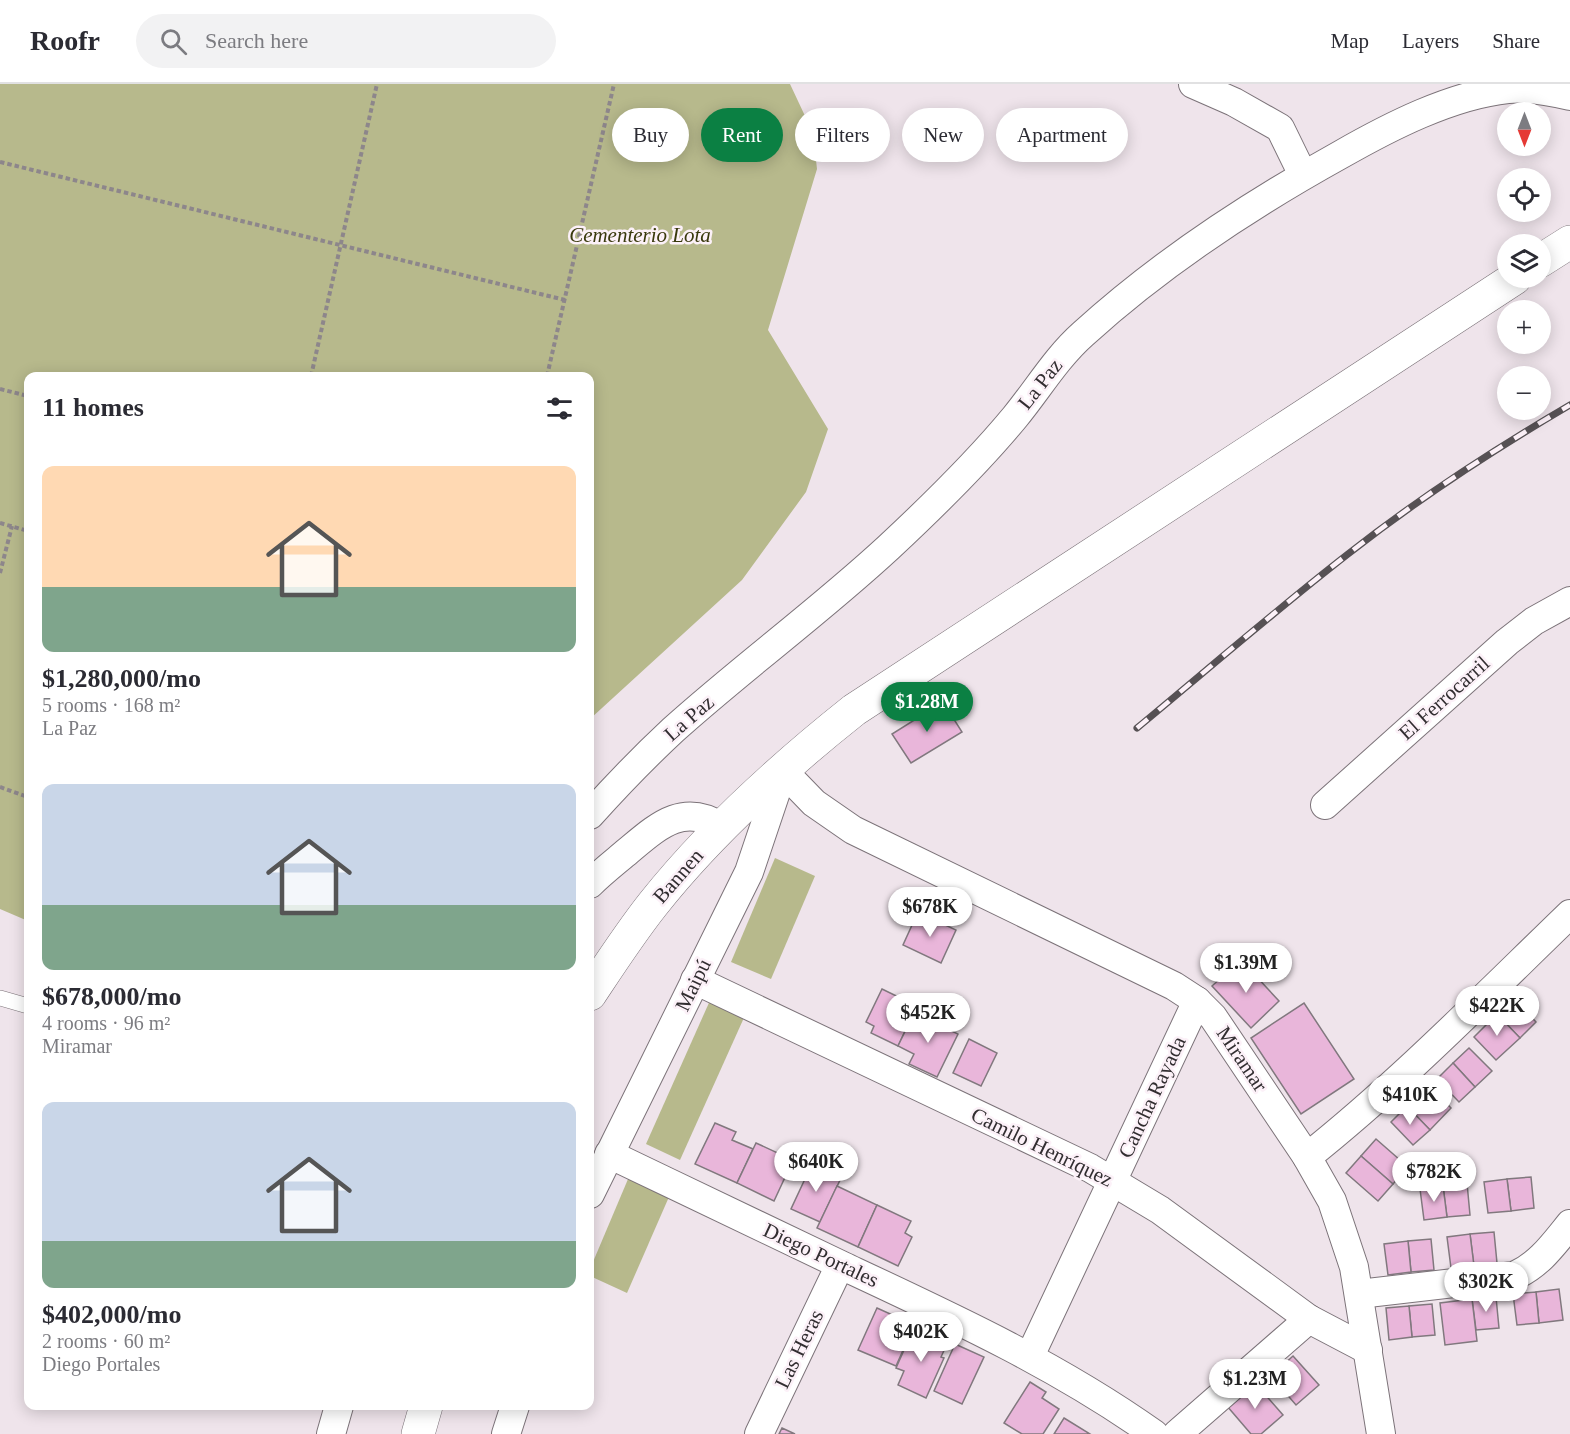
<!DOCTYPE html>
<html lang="en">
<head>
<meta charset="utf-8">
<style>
	body { margin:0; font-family:Georgia,serif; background:#f2f2f3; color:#2b2b33; height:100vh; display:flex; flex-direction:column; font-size:22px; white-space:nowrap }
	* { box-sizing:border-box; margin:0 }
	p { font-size:20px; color:#7c7c81 }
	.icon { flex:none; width:33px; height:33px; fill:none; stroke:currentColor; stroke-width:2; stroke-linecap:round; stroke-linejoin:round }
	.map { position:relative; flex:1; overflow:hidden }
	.details { position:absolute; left:24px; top:288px; width:570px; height:1038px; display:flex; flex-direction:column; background:#fff; border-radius:12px; box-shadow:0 3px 15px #0003 }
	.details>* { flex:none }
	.top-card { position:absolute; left:612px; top:24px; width:570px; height:54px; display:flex; gap:12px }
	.needle { width:39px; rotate:180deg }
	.fabs { position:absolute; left:1497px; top:18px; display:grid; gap:12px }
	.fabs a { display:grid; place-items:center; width:54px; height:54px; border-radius:50%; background:#fff; box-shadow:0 3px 15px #0003; font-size:30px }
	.price { position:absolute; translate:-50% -51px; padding:0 14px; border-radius:21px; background:#fff; color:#222; font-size:20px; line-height:39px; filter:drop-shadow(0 2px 3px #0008) }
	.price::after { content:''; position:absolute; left:50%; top:36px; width:18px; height:14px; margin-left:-9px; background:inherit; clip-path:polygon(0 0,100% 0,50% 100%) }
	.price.selected { background:#0b8043; color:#fff }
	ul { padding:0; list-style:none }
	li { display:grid; align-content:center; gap:12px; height:318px; padding:0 18px }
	li span { display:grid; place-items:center; height:186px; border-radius:12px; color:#555 }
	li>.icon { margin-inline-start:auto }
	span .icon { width:108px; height:108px; fill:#fffc; stroke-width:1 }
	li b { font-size:26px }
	h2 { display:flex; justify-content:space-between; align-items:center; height:72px; padding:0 18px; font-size:26px }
	.chip { padding:0 21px; border-radius:27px; background:#fff; box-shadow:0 3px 15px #0003; font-size:21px; line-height:54px }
	.chip.selected { background:#0b8043; color:#fff }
	header { display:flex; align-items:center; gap:36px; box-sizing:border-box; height:84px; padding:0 30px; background:#fff; border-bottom:2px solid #e1e1e2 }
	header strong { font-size:28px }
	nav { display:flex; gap:33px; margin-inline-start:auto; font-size:21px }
	.search { width:420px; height:54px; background:#f2f2f3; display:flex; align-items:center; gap:15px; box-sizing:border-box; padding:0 21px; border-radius:33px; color:#7c7c81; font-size:22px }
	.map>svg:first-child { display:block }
	.green { fill:#b7b98c }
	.building { fill:#e9b6da; stroke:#81787e; stroke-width:1.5 }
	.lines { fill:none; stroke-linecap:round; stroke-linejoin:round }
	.lane-casing { stroke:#7c7379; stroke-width:16 }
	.street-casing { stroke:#7c7379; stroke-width:30 }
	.primary-casing { stroke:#7c7379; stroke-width:34 }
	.path { stroke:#8d868b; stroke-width:4; stroke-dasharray:4.5 3; stroke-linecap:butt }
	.lane { stroke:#fff; stroke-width:15 }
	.street { stroke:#fff; stroke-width:28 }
	.primary { stroke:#fff; stroke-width:33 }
	.rail-casing { stroke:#565154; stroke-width:7 }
	.rail { stroke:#fcf1f8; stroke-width:4.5; stroke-dasharray:14; stroke-linecap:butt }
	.labels { text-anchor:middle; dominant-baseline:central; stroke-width:5; stroke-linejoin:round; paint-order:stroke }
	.park-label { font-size:21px; font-style:italic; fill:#39390c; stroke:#fcf1f8 }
	.street-label { font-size:21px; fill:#322e31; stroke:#fcf1f8 }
</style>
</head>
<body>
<header>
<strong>Roofr</strong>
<div class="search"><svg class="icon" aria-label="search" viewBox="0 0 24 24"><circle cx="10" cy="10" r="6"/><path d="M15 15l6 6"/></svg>Search here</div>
<nav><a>Map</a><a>Layers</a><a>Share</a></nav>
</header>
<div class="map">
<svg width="1570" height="1350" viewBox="0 0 1570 1350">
	<rect width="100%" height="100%" fill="#efe4eb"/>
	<g class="green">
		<path d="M0 0H790L813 49 817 85 768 246 828 345 806 408 742 496 590 635V292H28V837L0 825Z"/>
		<path d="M775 774 815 792 771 895 731 878Z"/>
		<path d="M712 912 747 927 680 1076 646 1060Z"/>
		<path d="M631 1088 672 1106 627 1209 590 1192V1185Z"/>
	</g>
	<g class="building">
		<path d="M943 618 962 648 911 679 892 650Z"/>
		<path d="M918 828 956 846 941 879 903 861Z"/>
		<path d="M1241 876 1279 917 1251 944 1212 902Z"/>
		<path d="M882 905 917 922 898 962 871 949 874 942 866 938Z"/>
		<path d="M1514 915 1536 938 1520 954 1497 930Z"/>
		<path d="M1304 919 1354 995 1301 1030 1251 954Z"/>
		<path d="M914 929 958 950 937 993 909 980 914 970 898 962Z"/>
		<path d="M1497 930 1520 954 1496 976 1474 953Z"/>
		<path d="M969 955 997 969 981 1002 953 989Z"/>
		<path d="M1469 964 1492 987 1475 1003 1453 979Z"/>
		<path d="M1453 979 1475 1003 1459 1018 1437 995Z"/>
		<path d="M1429 1001 1451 1024 1430 1046 1407 1022Z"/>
		<path d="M1407 1022 1430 1046 1413 1061 1391 1038Z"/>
		<path d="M715 1039 736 1048 732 1056 753 1065 737 1099 695 1080Z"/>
		<path d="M1376 1055 1408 1083 1393 1100 1361 1072Z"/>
		<path d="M756 1059 793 1076 774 1117 737 1099Z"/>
		<path d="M1361 1072 1393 1100 1378 1117 1346 1089Z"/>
		<path d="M812 1080 841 1094 820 1138 791 1125Z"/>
		<path d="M1531 1093 1534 1124 1511 1127 1507 1095Z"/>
		<path d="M1507 1095 1511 1127 1488 1129 1484 1098Z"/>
		<path d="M1467 1099 1470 1131 1447 1133 1443 1102Z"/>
		<path d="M837 1102 877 1121 858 1163 817 1144Z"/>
		<path d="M1443 1102 1447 1133 1424 1136 1420 1105Z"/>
		<path d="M877 1121 911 1137 905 1149 912 1153 898 1182 858 1163Z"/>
		<path d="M1494 1148 1497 1179 1474 1182 1470 1150Z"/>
		<path d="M1470 1150 1474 1182 1451 1184 1447 1153Z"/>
		<path d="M1431 1155 1434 1186 1411 1188 1408 1157Z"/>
		<path d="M1408 1157 1411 1188 1388 1191 1384 1160Z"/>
		<path d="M1559 1205 1563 1236 1539 1239 1536 1208Z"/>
		<path d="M1536 1208 1539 1239 1517 1241 1513 1210Z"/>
		<path d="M1496 1213 1499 1244 1476 1246 1472 1215Z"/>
		<path d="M1472 1215 1477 1257 1445 1261 1440 1219Z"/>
		<path d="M1432 1220 1435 1251 1412 1253 1409 1222Z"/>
		<path d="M1409 1222 1412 1253 1389 1256 1386 1224Z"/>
		<path d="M877 1224 906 1237 895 1260 904 1264 896 1282 858 1266Z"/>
		<path d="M913 1246 947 1260 941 1273 944 1274 926 1314 898 1301 904 1287 896 1284Z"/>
		<path d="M955 1260 984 1273 962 1320 934 1307Z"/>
		<path d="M1293 1272 1319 1301 1296 1321 1271 1292Z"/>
		<path d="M1030 1298 1046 1308 1042 1314 1059 1325 1043 1350H1022L1004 1339Z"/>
		<path d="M1254 1298 1283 1331 1261 1350H1251L1227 1322Z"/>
		<path d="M1064 1334 1090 1350H1054Z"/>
		<path d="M782 1344 795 1350H779Z"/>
	</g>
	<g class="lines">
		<defs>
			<path id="lane" d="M0 914 28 922"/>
			<g id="street">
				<path d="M1193 0 1234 18 1280 44 1303 91"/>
				<path d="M783 687 814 719 853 746 1174 902 1197 917 1213 933 1307 1073 1332 1117 1354 1183 1381 1350"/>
				<path d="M1325 721 1507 558 1534 537 1570 517"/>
				<path d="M590 731C616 702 644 673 673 646 743 583 820 527 889 463 933 422 977 379 1015 333 1038 305 1056 274 1083 250 1161 179 1248 122 1340 71 1389 43 1451 11 1508 5 1529 3 1550 7 1570 12"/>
				<path d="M590 800C602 788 615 778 628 767 658 742 683 718 722 743"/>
				<path d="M695 896 1090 1084 1160 1126 1309 1235 1368 1266"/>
				<path d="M609 1070C687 1107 764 1145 843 1182 950 1232 1057 1281 1154 1350"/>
				<path d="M1307 1073C1400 999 1484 913 1570 830"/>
				<path d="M590 1110 749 788 783 687"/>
				<path d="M1359 1210 1514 1192C1539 1181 1553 1161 1570 1140"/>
				<path d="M1030 1272 1197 917"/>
				<path d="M331 1350 339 1322"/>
				<path d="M506 1350 515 1322"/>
				<path d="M759 1350 840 1181"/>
				<path d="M1177 1350 1309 1235"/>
			</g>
			<g id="primary">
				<path d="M1540 177 1570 158"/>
				<path d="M590 910C610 880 630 849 653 820 711 747 781 684 854 626L1515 194"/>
				<path d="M418 1350 426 1322"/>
			</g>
		</defs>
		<use href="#lane" class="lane-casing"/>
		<use href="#street" class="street-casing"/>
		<use href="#primary" class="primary-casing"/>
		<g class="path">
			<path d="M0 78 565 216"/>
			<path d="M311 292 377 0"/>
			<path d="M547 292 614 0"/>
			<path d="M0 305 28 312"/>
			<path d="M0 439 28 447"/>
			<path d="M0 489 12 442"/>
			<path d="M0 703 28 713"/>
		</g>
		<use href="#lane" class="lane"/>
		<use href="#street" class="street"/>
		<use href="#primary" class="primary"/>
		<defs>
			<path id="rail" d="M1137 644C1207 586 1276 526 1348 470 1418 415 1493 366 1570 321"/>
		</defs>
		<use href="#rail" class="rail-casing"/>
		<use href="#rail" class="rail"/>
	</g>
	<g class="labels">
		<g class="park-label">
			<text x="640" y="151">Cementerio Lota</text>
		</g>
		<g class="street-label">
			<text transform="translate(1040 300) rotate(-52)">La Paz</text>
			<text transform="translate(1444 614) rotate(-42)">El Ferrocarril</text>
			<text transform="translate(689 634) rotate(-41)">La Paz</text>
			<text transform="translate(678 792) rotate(-49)">Bannen</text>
			<text transform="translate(693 901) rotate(-64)">Maipú</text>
			<text transform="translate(1242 975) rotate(56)">Miramar</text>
			<text transform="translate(1152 1013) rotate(-65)">Cancha Rayada</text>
			<text transform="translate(1042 1063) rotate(26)">Camilo Henríquez</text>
			<text transform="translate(821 1171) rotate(25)">Diego Portales</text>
			<text transform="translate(799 1265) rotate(-64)">Las Heras</text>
		</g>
	</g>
</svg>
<div class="fabs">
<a><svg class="needle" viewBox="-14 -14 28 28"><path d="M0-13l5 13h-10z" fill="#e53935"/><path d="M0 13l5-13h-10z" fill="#7c7c81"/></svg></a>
<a><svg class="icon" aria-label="locate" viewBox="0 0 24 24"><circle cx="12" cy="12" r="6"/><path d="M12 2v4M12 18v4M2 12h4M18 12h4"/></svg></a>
<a><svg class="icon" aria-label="layers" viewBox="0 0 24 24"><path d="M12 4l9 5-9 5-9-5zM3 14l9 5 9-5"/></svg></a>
<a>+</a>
<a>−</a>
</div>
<b class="price selected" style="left:927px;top:649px">$1.28M</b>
<b class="price" style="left:930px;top:854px">$678K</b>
<b class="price" style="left:1246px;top:910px">$1.39M</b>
<b class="price" style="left:1497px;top:953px">$422K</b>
<b class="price" style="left:928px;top:960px">$452K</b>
<b class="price" style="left:1410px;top:1042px">$410K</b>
<b class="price" style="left:816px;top:1109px">$640K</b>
<b class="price" style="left:1434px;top:1119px">$782K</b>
<b class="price" style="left:1486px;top:1229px">$302K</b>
<b class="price" style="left:921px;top:1279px">$402K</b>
<b class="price" style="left:1255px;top:1326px">$1.23M</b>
<div class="top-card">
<a class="chip">Buy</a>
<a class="chip selected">Rent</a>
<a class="chip">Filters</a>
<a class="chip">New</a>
<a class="chip">Apartment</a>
</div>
<section class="details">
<h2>11 homes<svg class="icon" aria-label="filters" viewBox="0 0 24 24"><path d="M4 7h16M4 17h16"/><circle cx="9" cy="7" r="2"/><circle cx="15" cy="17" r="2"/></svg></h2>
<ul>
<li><span style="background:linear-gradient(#ffd9b3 65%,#7fa58c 0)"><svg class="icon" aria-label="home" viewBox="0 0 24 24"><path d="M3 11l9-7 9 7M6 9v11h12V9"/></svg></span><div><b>$1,280,000/mo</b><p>5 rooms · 168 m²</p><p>La Paz</p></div></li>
<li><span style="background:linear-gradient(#c9d6e8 65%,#7fa58c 0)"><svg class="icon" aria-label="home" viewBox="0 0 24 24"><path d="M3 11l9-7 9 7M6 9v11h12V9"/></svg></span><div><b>$678,000/mo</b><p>4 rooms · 96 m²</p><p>Miramar</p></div></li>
<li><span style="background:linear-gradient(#c9d6e8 75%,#7fa58c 0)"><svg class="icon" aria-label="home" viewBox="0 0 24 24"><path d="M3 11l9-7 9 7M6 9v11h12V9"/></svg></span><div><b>$402,000/mo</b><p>2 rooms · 60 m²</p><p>Diego Portales</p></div></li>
</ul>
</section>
</div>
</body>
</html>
